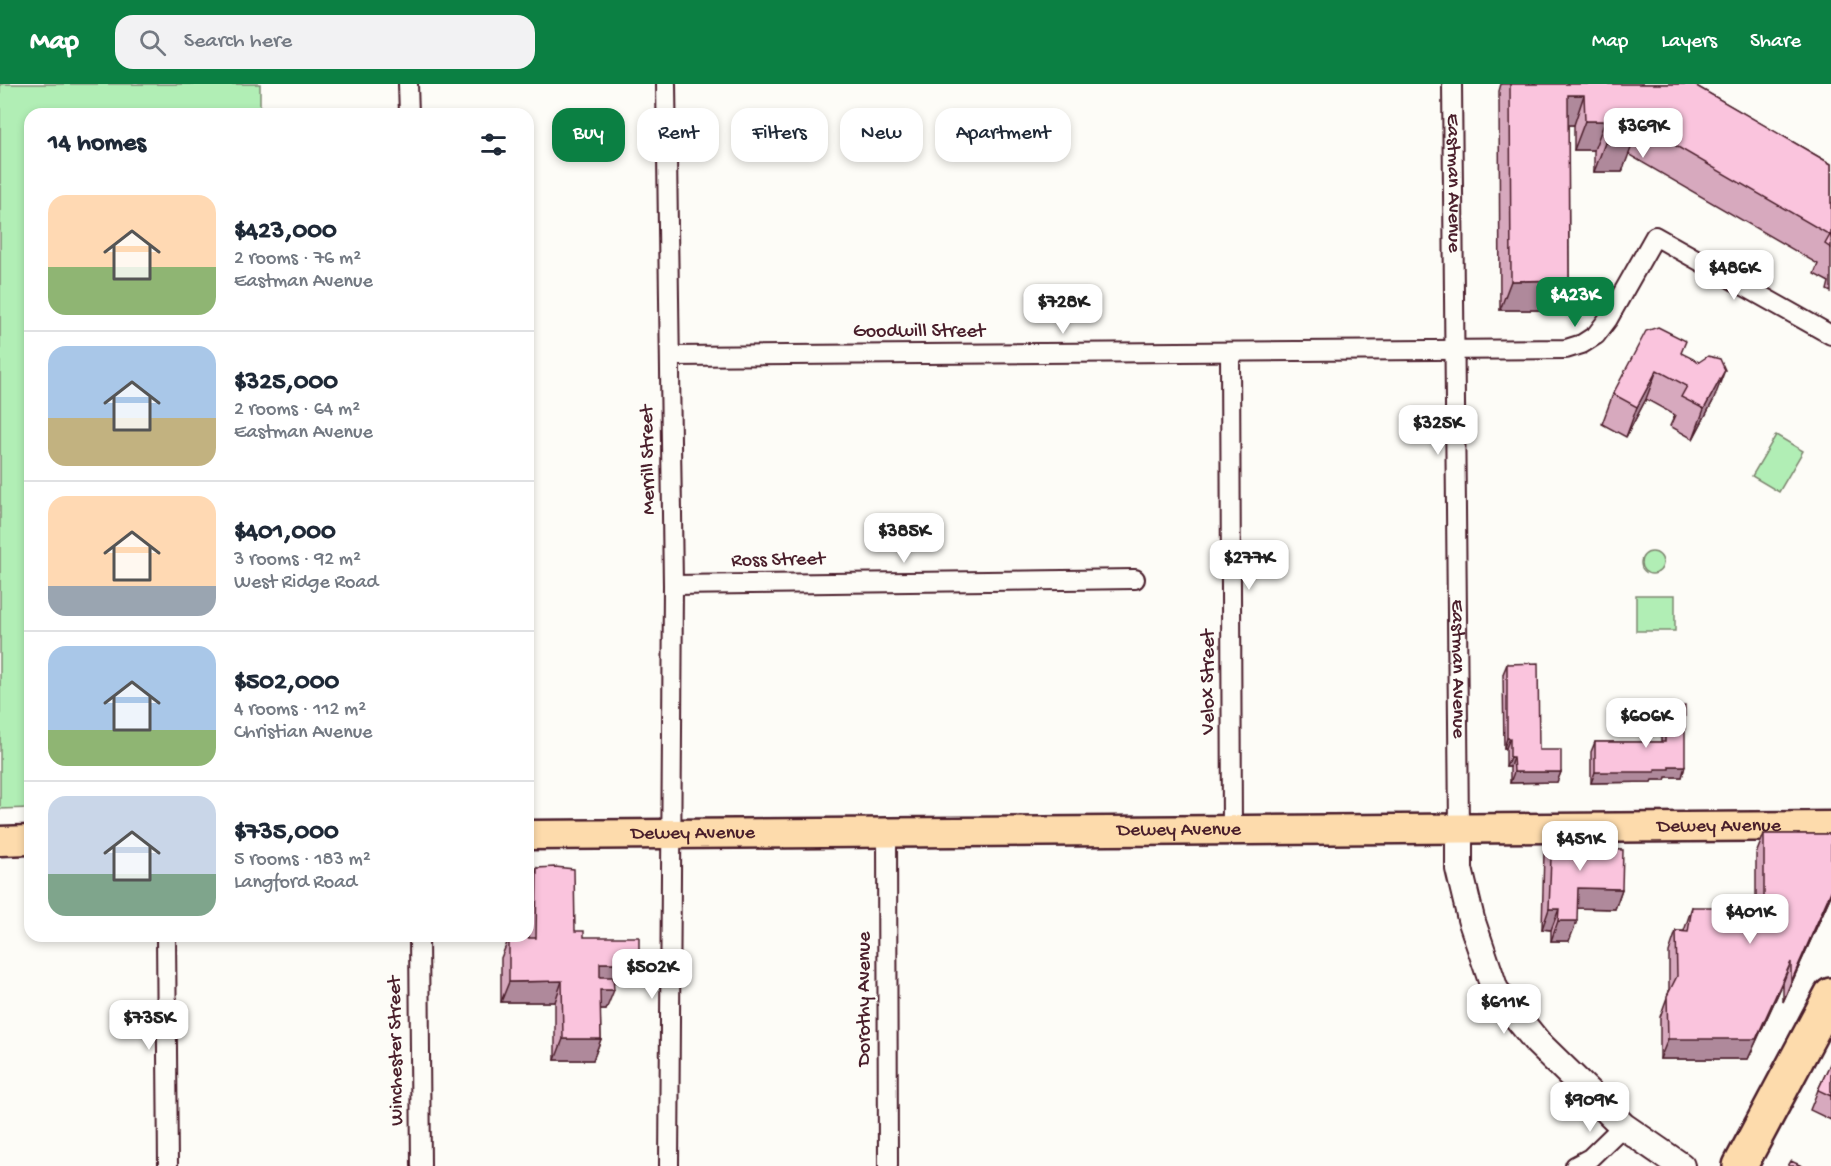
<!DOCTYPE html>
<html lang="en">
<head>
<meta charset="utf-8">
<style>
	body { margin:0; font-family:"Gochi Hand",sans-serif; background:#f2f2f3; color:#1f2937; height:100vh; display:flex; flex-direction:column; font-size:22px; white-space:nowrap }
	* { box-sizing:border-box; margin:0 }
	p { font-size:20px; color:#747a83 }
	.icon { flex:none; width:33px; height:33px; fill:none; stroke:currentColor; stroke-width:2; stroke-linecap:round; stroke-linejoin:round }
	.map { position:relative; flex:1; overflow:hidden }
	.side { position:absolute; left:24px; top:24px; width:510px; height:834px; display:flex; flex-direction:column; background:#fff; border-radius:18px; box-shadow:0 3px 9px #0003 }
	.side>* { flex:none }
	.banner { position:absolute; left:552px; top:24px; width:570px; height:54px; display:flex; gap:12px }
	.price { position:absolute; translate:-50% -51px; padding:0 14px; border-radius:12px; background:#fff; color:#222; font-size:20px; line-height:39px; filter:drop-shadow(0 2px 3px #0008) }
	.price::after { content:''; position:absolute; left:50%; top:36px; width:18px; height:14px; margin-left:-9px; background:inherit; clip-path:polygon(0 0,100% 0,50% 100%) }
	.price.active { background:#0b8043; color:#fff }
	ul { padding:0; list-style:none }
	li { display:flex; align-items:center; gap:18px; height:150px; padding:0 24px }
	li+li { border-top:2px solid #e0e1e3 }
	li span { display:grid; place-items:center; flex:none; width:168px; height:120px; border-radius:18px; color:#555 }
	li>.icon { margin-inline-start:auto }
	span .icon { width:72px; height:72px; fill:#fffc; stroke-width:1 }
	li b { font-size:26px }
	h2 { display:flex; justify-content:space-between; align-items:center; height:72px; padding:0 24px; font-size:26px }
	.chip { padding:0 21px; border-radius:18px; background:#fff; box-shadow:0 3px 9px #0003; font-size:21px; line-height:54px }
	.chip.active { background:#0b8043; color:#fff }
	header { display:flex; align-items:center; gap:36px; box-sizing:border-box; height:84px; padding:0 30px; background:#0b8043; color:#fff }
	header strong { font-size:28px }
	nav { display:flex; gap:33px; margin-inline-start:auto; font-size:21px }
	.search { width:420px; height:54px; background:#f2f2f3; display:flex; align-items:center; gap:15px; box-sizing:border-box; padding:0 21px; border-radius:18px; color:#747a83; font-size:22px }
	.map>svg:first-child { display:block }
	.green { fill:#b1eeb5; stroke:#7e8670; stroke-width:1.5 }
	.lines { fill:none; stroke-linecap:round; stroke-linejoin:round }
	.street-casing { stroke:#4a1f2b; stroke-width:22 }
	.secondary-casing { stroke:#4a1f2b; stroke-width:30 }
	.primary-casing { stroke:#4a1f2b; stroke-width:33 }
	.highway-casing { stroke:#4a1f2b; stroke-width:38 }
	.street { stroke:#fdfcf7; stroke-width:18 }
	.secondary { stroke:#fdfcf7; stroke-width:26 }
	.primary { stroke:#fddbac; stroke-width:28 }
	.highway { stroke:#fddbac; stroke-width:33 }
	.wall { fill:#d7a9be; stroke:#4a1f2b; stroke-width:1.5 }
	.shaded-wall { fill:#af899b; stroke:#4a1f2b; stroke-width:1.5 }
	.building { fill:#fac4dd; stroke:#4a1f2b; stroke-width:1.5 }
	.labels { text-anchor:middle; dominant-baseline:central; stroke-width:4.5; stroke-linejoin:round; paint-order:stroke }
	.street-label { font-size:20px; fill:#4a1f2b; stroke:#fdfcf7 }
</style>
</head>
<body>
<header>
<strong>Map</strong>
<div class="search"><svg class="icon" aria-label="search" viewBox="0 0 24 24"><circle cx="10" cy="10" r="6"/><path d="M15 15l6 6"/></svg>Search here</div>
<nav><a>Map</a><a>Layers</a><a>Share</a></nav>
</header>
<div class="map">
<svg width="1831" height="1082" viewBox="0 0 1831 1082">
	<rect width="100%" height="100%" fill="#fdfcf7"/>
	<filter id="ink" filterUnits="userSpaceOnUse"><feTurbulence type="fractalNoise" baseFrequency=".0167" numOctaves="2"/><feDisplacementMap in="SourceGraphic" scale="12" xChannelSelector="R" yChannelSelector="G"/><feConvolveMatrix kernelMatrix="1 2 1 2 8 2 1 2 1" color-interpolation-filters="sRGB"/></filter>
	<g filter="url(#ink)">
		<g class="green">
			<path d="M0 0H260V30H30V724L0 725Z"/>
			<path d="M1776 351 1803 367 1779 408 1752 392Z"/>
			<circle cx="1652" cy="479" r="11"/>
			<rect x="1636" y="511" width="39" height="36"/>
		</g>
		<g class="lines">
			<defs>
				<g id="street">
					<path d="M408 0 409 30"/>
					<path d="M666 0 673 501 669 1082"/>
					<path id="s1" d="M1452 0 1459 744"/>
					<path d="M1230 268 1232 747"/>
					<path d="M671 272 1566 265 1582 260 1596 251 1608 235 1655 152 1831 251"/>
					<path d="M673 501 1135 495"/>
					<path d="M887 748 888 1082"/>
					<path d="M166 852 168 1082"/>
					<path d="M419 852 421 1082"/>
					<path d="M1575 1082 1590 1074 1623 1042"/>
				</g>
				<path id="secondary" d="M1459 744V785L1471 835 1495 906 1538 959 1623 1042 1681 1082"/>
				<g id="primary">
					<path id="s2" d="M528 751 1831 742"/>
					<path d="M0 757 30 756"/>
				</g>
				<path id="highway" d="M1740 1082 1831 911"/>
			</defs>
			<use href="#street" class="street-casing"/>
			<use href="#secondary" class="secondary-casing"/>
			<use href="#primary" class="primary-casing"/>
			<use href="#highway" class="highway-casing"/>
			<use href="#street" class="street"/>
			<use href="#secondary" class="secondary"/>
			<use href="#primary" class="primary"/>
			<use href="#highway" class="highway"/>
		</g>
		<g class="wall">
			<path d="M1501 0H1693L1831 80V208L1827 206 1829 198 1814 190 1818 180 1628 70 1622 88H1594V66H1574V41H1568L1569 196 1558 226H1500L1499 7Z"/>
			<path d="M1682 270 1714 315 1693 355 1670 342 1675 331 1646 315 1626 353 1602 340 1613 310Z"/>
			<path d="M1507 580 1539 666 1561 688 1557 698 1510 699V683H1506V664H1504L1503 590Z"/>
			<path d="M1665 622 1685 682 1682 693H1666L1665 696H1652L1651 698 1591 699V668L1595 658H1661V632Z"/>
			<path d="M1552 748 1584 764 1622 805 1615 825 1577 824 1569 857H1551V846L1542 845 1544 768Z"/>
			<path d="M1764 750H1831V811L1783 918V899L1748 975H1660V933L1669 908V868L1676 847H1684L1692 823 1715 837H1747L1754 817H1756V770Z"/>
			<path d="M537 784 575 847 584 853 632 899H613L606 926H600L601 955 593 976H555V918H501V874L509 854H529L530 805Z"/>
			<path d="M1831 978V1036L1810 1026 1818 1006Z"/>
		</g>
		<g class="shaded-wall">
			<path d="M1568 11H1584L1574 41H1557Z"/>
			<path d="M1585 37H1605L1594 66H1574Z"/>
			<path d="M1605 59H1633L1622 88H1594Z"/>
			<path d="M1569 196 1558 226H1500L1511 197Z"/>
			<path d="M1657 286 1646 315 1626 353 1637 323Z"/>
			<path d="M1725 286 1714 315 1693 355 1704 325Z"/>
			<path d="M1507 654H1510L1506 664H1504Z"/>
			<path d="M1510 673H1513L1510 683H1506Z"/>
			<path d="M1669 682H1685L1682 693H1666L1665 696H1652L1651 698 1591 699 1595 688 1655 685Z"/>
			<path d="M1514 688H1561L1557 698 1510 699Z"/>
			<path d="M1578 804 1622 805 1615 825 1570 824Z"/>
			<path d="M1831 807V811L1783 918 1791 898Z"/>
			<path d="M1549 825H1559L1551 846 1542 845Z"/>
			<path d="M1558 837H1577L1569 857H1551Z"/>
			<path d="M1791 878 1783 899 1748 975H1660L1668 955Z"/>
			<path d="M600 879H639L632 899H592Z"/>
			<path d="M562 897 555 918H501L509 898Z"/>
			<path d="M600 906H614L606 926H593Z"/>
			<path d="M563 955H601L593 976H555Z"/>
		</g>
		<g class="building">
			<path d="M1510 0H1693L1831 80V164L1825 160 1830 151 1633 37V59H1605V37H1585L1584 11H1568L1569 196 1511 197Z"/>
			<path d="M1658 243 1686 257 1681 269 1699 278 1708 272 1720 275 1725 286 1704 325 1681 313 1687 302 1657 286 1637 323 1613 310 1646 247Z"/>
			<path d="M1538 579 1539 666H1561V688H1514L1513 673H1510V654H1507V580Z"/>
			<path d="M1665 622H1685V682H1669V685H1655V688H1595V658H1665Z"/>
			<path d="M1552 748 1584 749V764L1623 766 1622 805 1578 804 1577 837H1558L1559 825H1549Z"/>
			<path d="M1764 750H1831V807L1791 898V878L1756 955H1668L1667 912 1677 892 1676 847 1688 848 1692 823H1715V837H1754V817H1764Z"/>
			<path d="M555 783 574 785 575 847H584V853H639V879H600V893H613L614 906H600L601 955H563L562 897 509 898V854H536L537 784Z"/>
			<path d="M1831 978V1012L1818 1006Z"/>
			<path d="M1791 1077 1802 1082H1788Z"/>
		</g>
	</g>
	<g class="labels">
		<g class="street-label">
			<text stroke="none"><textPath href="#s1" startOffset="99">Eastman Avenue</textPath></text>
			<text x="919" y="248">Goodwill Street</text>
			<text transform="translate(649 376) rotate(-91)">Merrill Street</text>
			<text transform="translate(778 477) rotate(-1)">Ross Street</text>
			<text stroke="none"><textPath href="#s1" startOffset="585">Eastman Avenue</textPath></text>
			<text transform="translate(1209 598) rotate(-90)">Velox Street</text>
			<text stroke="none"><textPath href="#s2" startOffset="1191">Dewey Avenue</textPath></text>
			<text stroke="none"><textPath href="#s2" startOffset="651">Dewey Avenue</textPath></text>
			<text stroke="none"><textPath href="#s2" startOffset="165">Dewey Avenue</textPath></text>
			<text transform="translate(865 915) rotate(-90)">Dorothy Avenue</text>
			<text transform="translate(397 967) rotate(-91)">Winchester Street</text>
		</g>
	</g>
</svg>
<b class="price" style="left:1643px;top:75px">$369K</b>
<b class="price" style="left:1734px;top:217px">$486K</b>
<b class="price active" style="left:1575px;top:244px">$423K</b>
<b class="price" style="left:1063px;top:251px">$728K</b>
<b class="price" style="left:1438px;top:372px">$325K</b>
<b class="price" style="left:904px;top:480px">$385K</b>
<b class="price" style="left:1249px;top:507px">$277K</b>
<b class="price" style="left:1646px;top:665px">$606K</b>
<b class="price" style="left:1580px;top:788px">$451K</b>
<b class="price" style="left:1750px;top:861px">$401K</b>
<b class="price" style="left:652px;top:916px">$502K</b>
<b class="price" style="left:1504px;top:951px">$611K</b>
<b class="price" style="left:149px;top:967px">$735K</b>
<b class="price" style="left:1590px;top:1049px">$909K</b>
<div class="banner">
<a class="chip active">Buy</a>
<a class="chip">Rent</a>
<a class="chip">Filters</a>
<a class="chip">New</a>
<a class="chip">Apartment</a>
</div>
<section class="side">
<h2>14 homes<svg class="icon" aria-label="filters" viewBox="0 0 24 24"><path d="M4 7h16M4 17h16"/><circle cx="9" cy="7" r="2"/><circle cx="15" cy="17" r="2"/></svg></h2>
<ul>
<li><span style="background:linear-gradient(#ffd9b3 60%,#8fb573 0)"><svg class="icon" aria-label="home" viewBox="0 0 24 24"><path d="M3 11l9-7 9 7M6 9v11h12V9"/></svg></span><div><b>$423,000</b><p>2 rooms · 76 m²</p><p>Eastman Avenue</p></div></li>
<li><span style="background:linear-gradient(#a9c7e8 60%,#c2b280 0)"><svg class="icon" aria-label="home" viewBox="0 0 24 24"><path d="M3 11l9-7 9 7M6 9v11h12V9"/></svg></span><div><b>$325,000</b><p>2 rooms · 64 m²</p><p>Eastman Avenue</p></div></li>
<li><span style="background:linear-gradient(#ffd9b3 75%,#9aa5b1 0)"><svg class="icon" aria-label="home" viewBox="0 0 24 24"><path d="M3 11l9-7 9 7M6 9v11h12V9"/></svg></span><div><b>$401,000</b><p>3 rooms · 92 m²</p><p>West Ridge Road</p></div></li>
<li><span style="background:linear-gradient(#a9c7e8 70%,#8fb573 0)"><svg class="icon" aria-label="home" viewBox="0 0 24 24"><path d="M3 11l9-7 9 7M6 9v11h12V9"/></svg></span><div><b>$502,000</b><p>4 rooms · 112 m²</p><p>Christian Avenue</p></div></li>
<li><span style="background:linear-gradient(#c9d6e8 65%,#7fa58c 0)"><svg class="icon" aria-label="home" viewBox="0 0 24 24"><path d="M3 11l9-7 9 7M6 9v11h12V9"/></svg></span><div><b>$735,000</b><p>5 rooms · 183 m²</p><p>Langford Road</p></div></li>
</ul>
</section>
</div>
</body>
</html>
